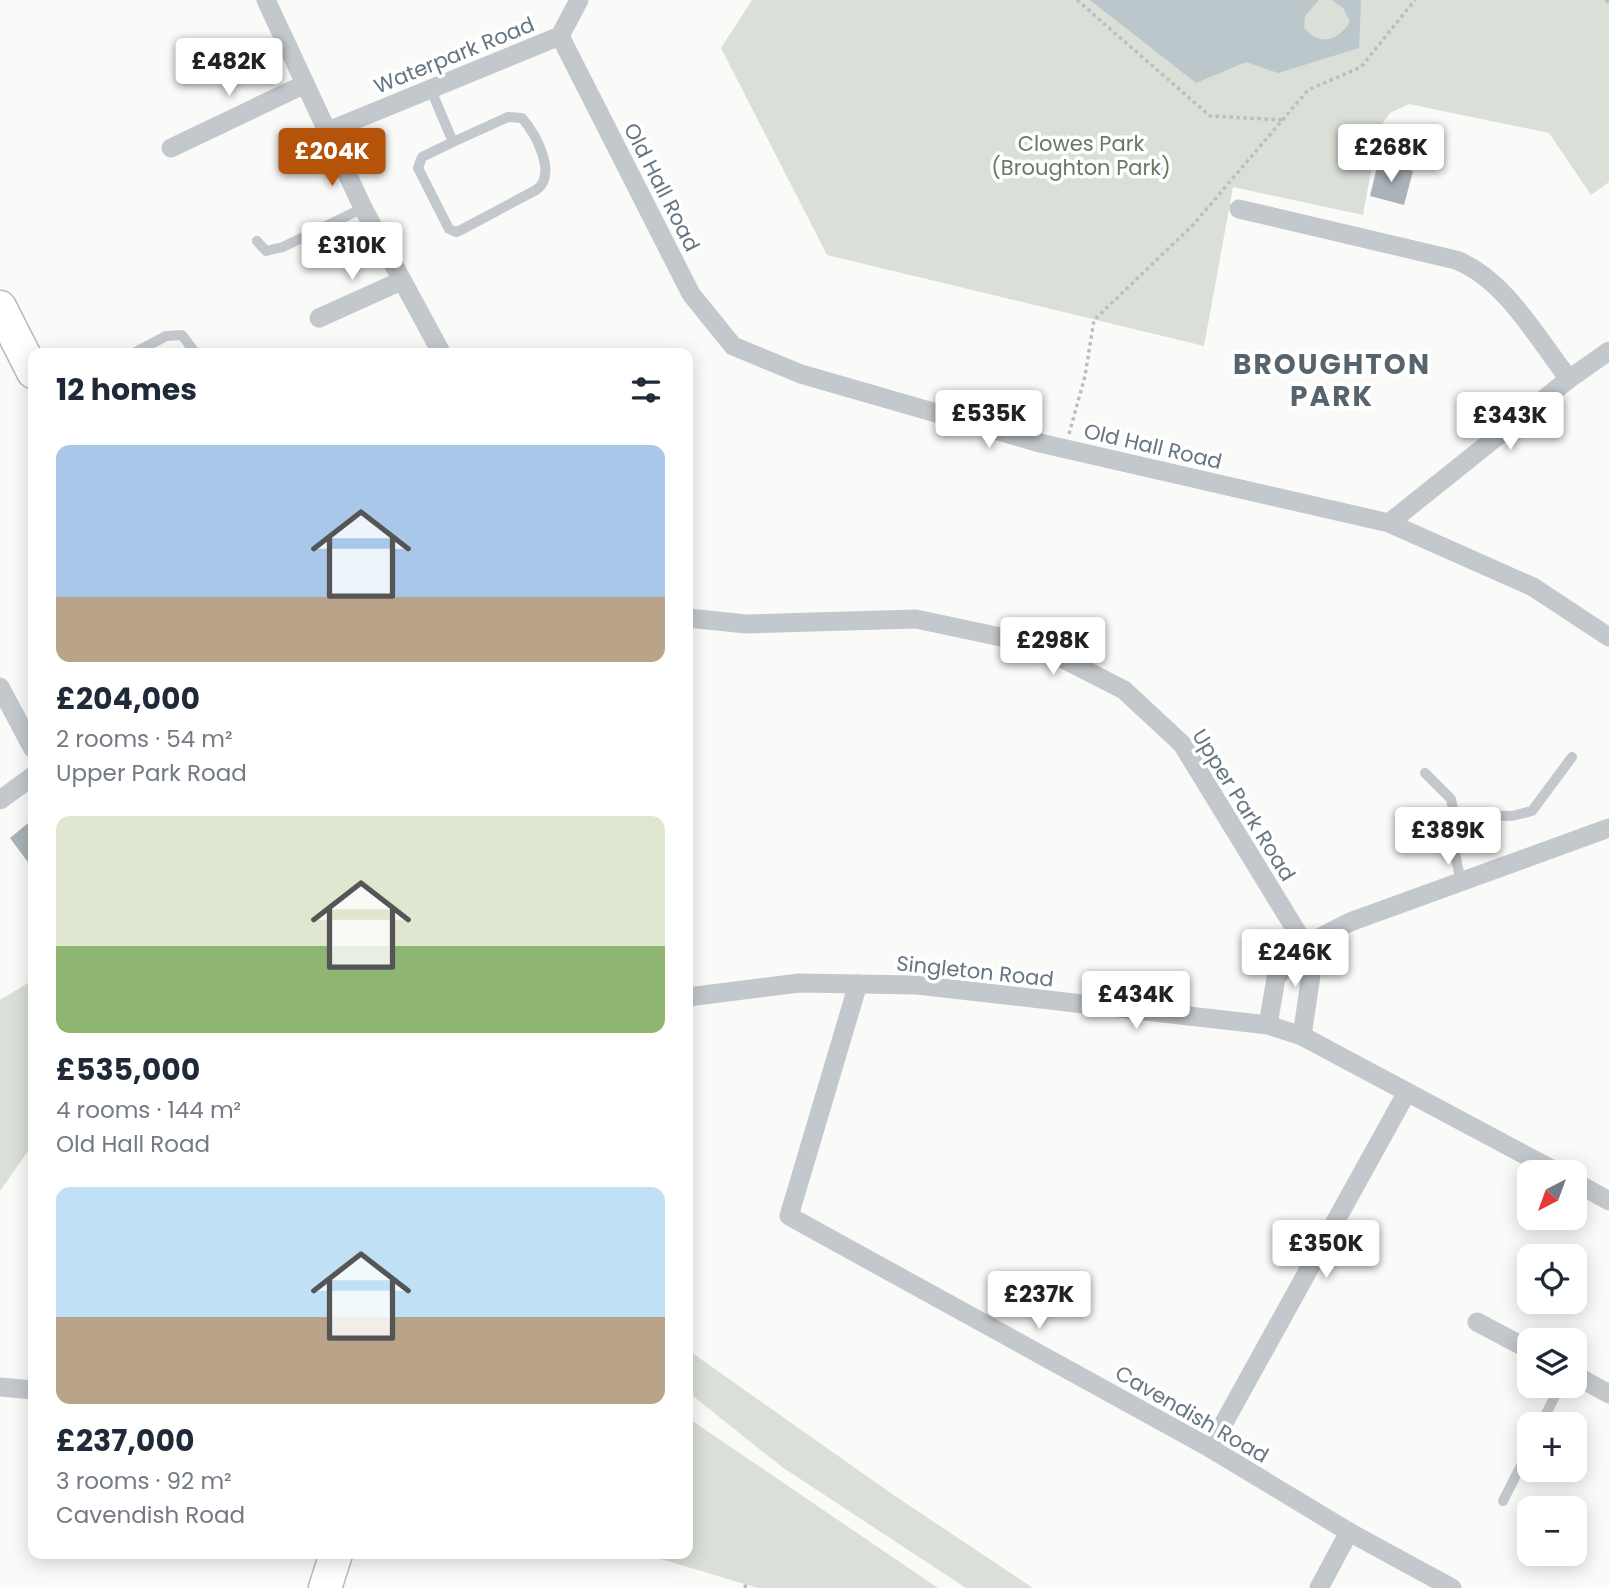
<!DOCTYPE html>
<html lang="en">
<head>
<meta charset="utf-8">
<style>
	body { margin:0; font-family:Poppins,sans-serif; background:#f2f2f3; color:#1f2937; height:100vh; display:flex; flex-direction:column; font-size:26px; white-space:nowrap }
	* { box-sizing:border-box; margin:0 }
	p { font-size:23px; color:#747a83 }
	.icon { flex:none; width:38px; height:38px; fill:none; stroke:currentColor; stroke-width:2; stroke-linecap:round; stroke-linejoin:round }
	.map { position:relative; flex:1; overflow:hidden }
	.sheet { position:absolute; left:28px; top:348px; width:665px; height:1211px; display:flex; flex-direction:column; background:#fff; border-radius:14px; box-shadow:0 4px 18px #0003 }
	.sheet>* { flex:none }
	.needle { width:46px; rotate:221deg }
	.tools { position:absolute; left:1517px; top:1160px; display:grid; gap:14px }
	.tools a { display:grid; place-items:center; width:70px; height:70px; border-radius:14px; background:#fff; box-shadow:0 4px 18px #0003; font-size:35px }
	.price { position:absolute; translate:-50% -60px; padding:0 16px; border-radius:7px; background:#fff; color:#222; font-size:23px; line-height:46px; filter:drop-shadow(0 2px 4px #0008) }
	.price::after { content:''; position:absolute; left:50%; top:42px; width:21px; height:16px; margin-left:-10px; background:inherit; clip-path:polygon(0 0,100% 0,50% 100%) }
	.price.on { background:#b45309; color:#fff }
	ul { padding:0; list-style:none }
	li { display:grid; align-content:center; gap:14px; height:371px; padding:0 28px }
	li span { display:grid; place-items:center; height:217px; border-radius:14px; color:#555 }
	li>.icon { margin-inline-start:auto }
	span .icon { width:126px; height:126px; fill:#fffc; stroke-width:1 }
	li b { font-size:30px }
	h2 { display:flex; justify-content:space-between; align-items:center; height:84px; padding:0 28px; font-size:30px }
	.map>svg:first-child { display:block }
	.green { fill:#dadfd7 }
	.water { fill:#bbc7cb }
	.building { fill:#aab3b9 }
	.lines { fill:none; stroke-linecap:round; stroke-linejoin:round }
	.primary-casing { stroke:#b5babe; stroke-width:35 }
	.path { stroke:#bbbfc2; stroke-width:3.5; stroke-dasharray:3.5 3.5; stroke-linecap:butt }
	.lane { stroke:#c3c8cc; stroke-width:10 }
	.street { stroke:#c3c8cc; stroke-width:19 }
	.primary { stroke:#fff; stroke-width:32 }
	.labels { text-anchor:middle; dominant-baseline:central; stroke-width:7; stroke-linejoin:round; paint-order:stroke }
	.street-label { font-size:21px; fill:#657683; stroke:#fff }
	.park-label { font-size:21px; fill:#687a64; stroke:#fff }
	.district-label { font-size:28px; font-weight:bold; letter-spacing:2px; fill:#57646e; stroke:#fff }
</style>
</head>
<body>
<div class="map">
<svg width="1609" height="1588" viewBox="0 0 1609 1588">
	<rect width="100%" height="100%" fill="#fafaf8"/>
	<g class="green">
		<path d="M752 0H1609V182L1591 195 1549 133 1409 104 1390 113 1379 128 1363 215 1233 187 1204 346 827 255 721 48Z"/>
		<path d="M33 980V1144L0 1191V1000Z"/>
		<path d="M688 1350 892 1494 1033 1588H966L782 1467 688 1392Z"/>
		<path d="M688 1418 938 1588H758L644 1554H688Z"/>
	</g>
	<path class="water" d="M1090 0H1319L1305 16 1304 27C1319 47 1338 41 1350 22L1343 8 1332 0H1361L1359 48 1278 73 1246 62 1196 83Z"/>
	<g class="building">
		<path d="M1378 163 1413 171 1404 205 1370 196Z"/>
		<path d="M33 819V869L10 838Z"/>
	</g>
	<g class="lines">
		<defs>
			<g id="primary">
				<path d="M0 307 33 372"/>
				<path d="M325 1588 336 1554"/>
			</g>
		</defs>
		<use href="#primary" class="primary-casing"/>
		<g class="path">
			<path d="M1077 0 1210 116 1283 120"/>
			<path d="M1606 0 1609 3"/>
			<path d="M1069 434 1085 376 1094 320 1193 225 1308 90 1361 67 1415 0"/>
			<path d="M745 1588 746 1582"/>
		</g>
		<g class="lane">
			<path d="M431 90 453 142 422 157 418 168 449 229 456 232 461 230 536 190C558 175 536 134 522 118L508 117 453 142"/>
			<path d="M257 241 266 251 283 247 363 208"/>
			<path d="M132 354 166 336 182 335 196 354"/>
			<path d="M1425 773 1451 799 1456 824"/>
			<path d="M1461 883 1453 843 1456 824 1471 815 1512 816 1532 811 1572 757"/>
			<path d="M1541 1424 1560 1386"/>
			<path d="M1503 1501 1530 1448"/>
		</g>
		<g class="street">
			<path d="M266 0 363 208 442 354"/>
			<path d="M560 36 691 294 733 346 801 374 1040 443 1389 523 1533 587 1609 637"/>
			<path d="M328 131 560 36 579 0"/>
			<path d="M171 148 305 84"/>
			<path d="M1239 209 1456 260C1504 278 1538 339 1569 379"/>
			<path d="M319 318 401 281"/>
			<path d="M1389 523 1569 379 1609 351"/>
			<path d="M688 618 746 624 916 619 1034 644 1124 690 1182 744 1305 945 1311 975 1302 1036"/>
			<path d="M0 687 33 749"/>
			<path d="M0 800 33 776"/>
			<path d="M858 984 789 1216 1210 1448 1349 1532 1452 1588"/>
			<path d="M688 997 799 983 917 985 1268 1025 1302 1036 1557 1172"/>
			<path d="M1268 1025 1276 978 1305 945 1350 922 1609 828"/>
			<path d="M1575 1182 1609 1201"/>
			<path d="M1477 1322 1530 1350"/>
			<path d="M1575 1375 1609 1394"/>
			<path d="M0 1387 33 1390"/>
			<path d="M1210 1448 1407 1092"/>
			<path d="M1319 1588 1349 1532"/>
		</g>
		<use href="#primary" class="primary"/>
	</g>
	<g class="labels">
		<g class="street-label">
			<text transform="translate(454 55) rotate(-22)">Waterpark Road</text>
			<text transform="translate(662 187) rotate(63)">Old Hall Road</text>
			<text transform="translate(1153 446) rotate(13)">Old Hall Road</text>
			<text transform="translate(1244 805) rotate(58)">Upper Park Road</text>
			<text transform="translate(975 971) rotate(6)">Singleton Road</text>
			<text transform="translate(1192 1414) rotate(30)">Cavendish Road</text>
		</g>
		<g class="park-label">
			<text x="1081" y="143">Clowes Park<tspan x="1081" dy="24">(Broughton Park)</tspan></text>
		</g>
		<g class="district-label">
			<text x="1332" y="364">BROUGHTON<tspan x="1332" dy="32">PARK</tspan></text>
		</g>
	</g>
</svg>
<div class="tools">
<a><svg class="needle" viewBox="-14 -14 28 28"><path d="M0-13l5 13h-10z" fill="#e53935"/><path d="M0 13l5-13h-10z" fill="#747a83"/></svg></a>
<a><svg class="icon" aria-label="locate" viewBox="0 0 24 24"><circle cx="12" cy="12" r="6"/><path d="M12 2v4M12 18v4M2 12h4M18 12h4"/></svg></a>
<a><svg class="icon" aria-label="layers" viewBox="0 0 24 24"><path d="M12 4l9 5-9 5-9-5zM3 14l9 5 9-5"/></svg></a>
<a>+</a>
<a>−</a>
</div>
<b class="price" style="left:229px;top:98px">£482K</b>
<b class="price" style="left:1391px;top:184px">£268K</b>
<b class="price on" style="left:332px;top:188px">£204K</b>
<b class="price" style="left:352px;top:282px">£310K</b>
<b class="price" style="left:989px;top:450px">£535K</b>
<b class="price" style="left:1510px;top:452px">£343K</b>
<b class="price" style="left:1053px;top:677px">£298K</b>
<b class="price" style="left:1448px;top:867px">£389K</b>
<b class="price" style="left:1295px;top:989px">£246K</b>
<b class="price" style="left:1136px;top:1031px">£434K</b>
<b class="price" style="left:1326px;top:1280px">£350K</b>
<b class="price" style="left:1039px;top:1331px">£237K</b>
<section class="sheet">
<h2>12 homes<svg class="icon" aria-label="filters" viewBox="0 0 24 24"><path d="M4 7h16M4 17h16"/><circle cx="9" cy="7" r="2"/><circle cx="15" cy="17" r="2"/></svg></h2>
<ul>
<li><span style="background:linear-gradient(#a9c7e8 70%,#b9a48a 0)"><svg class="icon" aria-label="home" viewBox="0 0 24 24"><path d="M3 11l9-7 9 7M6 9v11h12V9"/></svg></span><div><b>£204,000</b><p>2 rooms · 54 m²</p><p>Upper Park Road</p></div></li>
<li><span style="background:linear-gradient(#dfe7d0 60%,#8fb573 0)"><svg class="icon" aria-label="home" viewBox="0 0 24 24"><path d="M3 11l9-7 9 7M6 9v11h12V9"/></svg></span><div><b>£535,000</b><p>4 rooms · 144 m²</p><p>Old Hall Road</p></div></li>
<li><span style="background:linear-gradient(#bfe0f5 60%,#b9a48a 0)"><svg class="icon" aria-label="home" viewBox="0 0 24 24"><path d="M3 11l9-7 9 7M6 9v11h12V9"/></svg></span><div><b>£237,000</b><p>3 rooms · 92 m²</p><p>Cavendish Road</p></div></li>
</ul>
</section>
</div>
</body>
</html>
